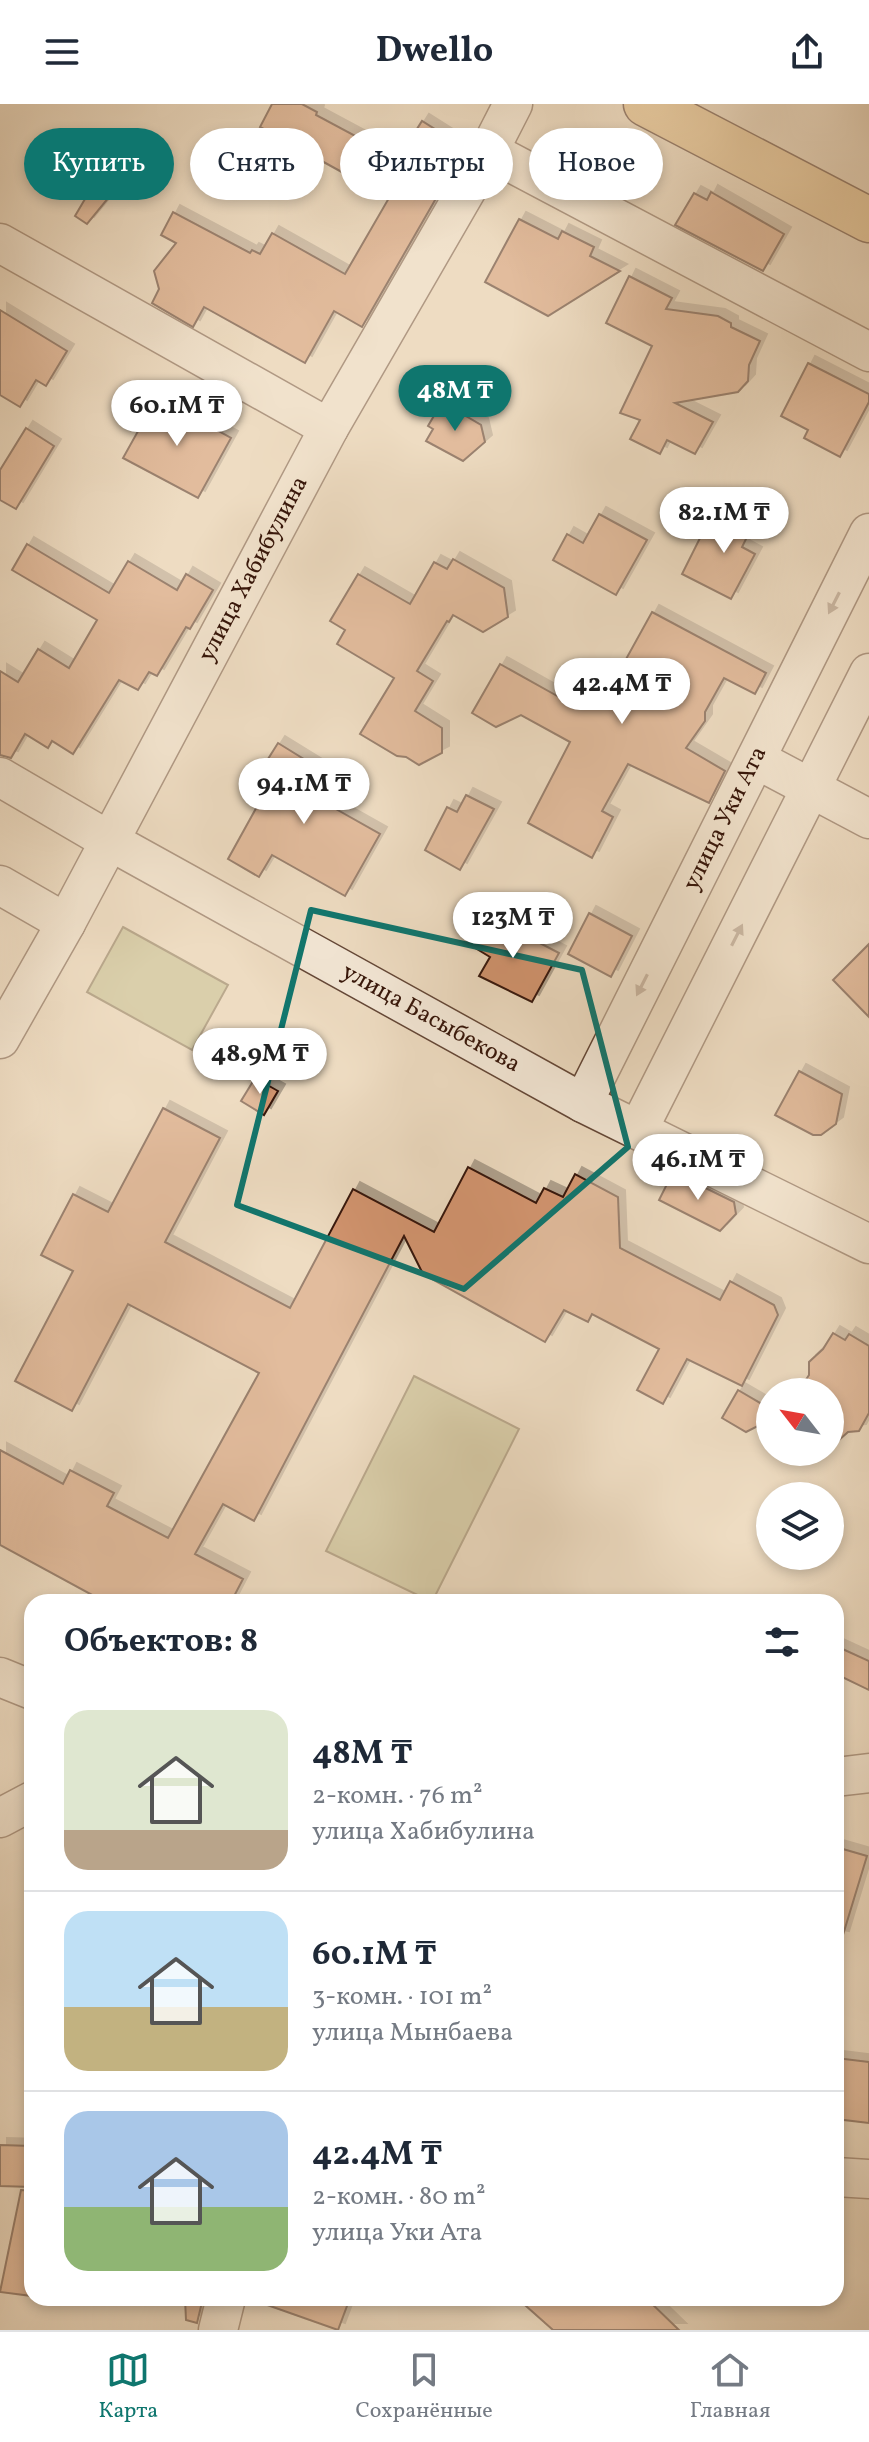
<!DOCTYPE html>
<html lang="ru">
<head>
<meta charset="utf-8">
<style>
	body { margin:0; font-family:Vollkorn,serif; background:#f2f2f3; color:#1f2937; height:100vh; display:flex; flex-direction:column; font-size:30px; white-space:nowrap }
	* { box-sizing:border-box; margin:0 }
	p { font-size:26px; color:#747a83 }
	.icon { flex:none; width:44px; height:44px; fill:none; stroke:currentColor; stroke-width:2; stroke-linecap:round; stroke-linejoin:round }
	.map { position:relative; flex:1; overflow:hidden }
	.panel { position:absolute; left:24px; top:1490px; width:820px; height:712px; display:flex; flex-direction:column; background:#fff; border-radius:24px; box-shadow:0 4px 12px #0003 }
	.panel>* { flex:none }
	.top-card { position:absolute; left:24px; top:24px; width:822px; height:72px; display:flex; gap:16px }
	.needle { width:52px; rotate:301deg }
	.controls { position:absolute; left:756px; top:1274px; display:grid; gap:16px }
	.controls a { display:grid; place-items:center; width:88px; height:88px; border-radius:50%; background:#fff; box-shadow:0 4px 12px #0003; font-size:40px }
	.price { position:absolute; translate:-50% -68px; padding:0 18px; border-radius:28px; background:#fff; color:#222; font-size:26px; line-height:52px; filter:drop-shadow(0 2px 4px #0008) }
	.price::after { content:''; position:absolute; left:50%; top:48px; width:24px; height:18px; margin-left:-12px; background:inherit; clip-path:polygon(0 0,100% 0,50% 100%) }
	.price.active { background:#0f766e; color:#fff }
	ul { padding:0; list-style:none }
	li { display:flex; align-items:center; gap:24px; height:200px; padding:0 40px }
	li+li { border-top:2px solid #e0e1e3 }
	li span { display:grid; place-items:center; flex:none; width:224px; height:160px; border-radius:24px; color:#555 }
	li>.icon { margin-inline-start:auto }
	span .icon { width:96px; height:96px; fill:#fffc; stroke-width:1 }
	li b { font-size:34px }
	h2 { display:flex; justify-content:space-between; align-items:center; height:96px; padding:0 40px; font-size:34px }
	.chip { padding:0 28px; border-radius:36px; background:#fff; box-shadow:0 4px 12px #0003; font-size:28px; line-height:72px }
	.chip.active { background:#0f766e; color:#fff }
	header { display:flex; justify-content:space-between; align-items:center; height:104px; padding:0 40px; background:#fff; font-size:36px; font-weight:700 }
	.dock { display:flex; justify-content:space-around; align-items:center; height:112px; border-top:2px solid #e0e1e3; background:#fff; font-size:22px; color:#747a83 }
	.dock a { display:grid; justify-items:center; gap:4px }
	.dock .active { color:#0f766e }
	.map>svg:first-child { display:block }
	.green { fill:#c0be8e; stroke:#7b6a4c; stroke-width:2 }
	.building { fill:#d39570; stroke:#361509; stroke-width:2; filter:url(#shadow) }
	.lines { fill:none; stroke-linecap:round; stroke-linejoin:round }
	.minor-casing { stroke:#644737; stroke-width:41 }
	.major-casing { stroke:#361509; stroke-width:47 }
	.minor { stroke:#f4e8d7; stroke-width:38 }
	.major { stroke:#e7be81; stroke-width:44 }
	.oneway { fill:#9e897a }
	.marked { fill:none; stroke:#0f766e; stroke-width:6; stroke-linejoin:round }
	.labels { text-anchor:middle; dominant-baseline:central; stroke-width:6; stroke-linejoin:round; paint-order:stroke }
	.street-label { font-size:24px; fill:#361509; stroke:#f4e8d7 }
</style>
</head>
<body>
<header><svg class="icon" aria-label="menu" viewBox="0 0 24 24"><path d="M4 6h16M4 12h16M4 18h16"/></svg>Dwello<svg class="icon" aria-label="share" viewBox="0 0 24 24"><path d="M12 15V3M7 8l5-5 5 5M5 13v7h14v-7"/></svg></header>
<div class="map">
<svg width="869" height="2226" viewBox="0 0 869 2226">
	<defs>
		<filter id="shadow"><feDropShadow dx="7" dy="-7" stdDeviation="0" flood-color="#0004"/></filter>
	</defs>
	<rect width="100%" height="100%" fill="#eedcc2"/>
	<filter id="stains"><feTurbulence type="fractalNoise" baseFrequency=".0025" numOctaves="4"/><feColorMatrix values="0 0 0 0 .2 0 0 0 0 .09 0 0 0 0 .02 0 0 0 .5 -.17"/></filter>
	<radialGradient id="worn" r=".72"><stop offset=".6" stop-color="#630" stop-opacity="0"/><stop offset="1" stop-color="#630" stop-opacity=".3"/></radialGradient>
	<g class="green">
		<path d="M123 823 228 881 192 946 87 888Z"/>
		<path d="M414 1272 519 1325 432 1498 326 1447Z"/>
	</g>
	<g class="building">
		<path d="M272 0H302L317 8 316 11 398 55 422 17 465 44 362 223 334 207 305 259 204 203 193 223 152 199 159 185 154 167 176 139 161 131 173 108 250 149 252 146 260 150 272 129 345 170 389 94 260 23Z"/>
		<path d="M119 39 142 53 87 120 75 112 85 95 63 78 94 40 110 53Z"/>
		<path d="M711 88 784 130 763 167 675 121 694 89 707 96Z"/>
		<path d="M519 115 558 135 562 127 594 143 590 152 620 167 548 212 485 178Z"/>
		<path d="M629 172 672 194 666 205 718 212 731 219V223L760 237 749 261 748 277 738 288 675 299 713 318 695 350 667 336 660 350 630 335 640 316 620 309 652 242 606 219Z"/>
		<path d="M0 206 67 247 46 282 36 276 20 303 0 291Z"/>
		<path d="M808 259 869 290V298L840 353 804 334 808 326 781 312Z"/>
		<path d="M157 293 231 334 198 394 123 354Z"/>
		<path d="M442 298 481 321 485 338 463 357 426 337 433 325 428 322Z"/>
		<path d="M26 324 54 342 16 405 0 396V366Z"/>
		<path d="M737 399 759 409 742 443 755 450 731 495 682 470 703 428 719 434Z"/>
		<path d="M599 410 647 436 616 491 553 456 567 430 583 439Z"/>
		<path d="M27 440 109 489 128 457 177 486 186 470 213 486 190 525 186 523 157 572 149 568 138 586 119 576 73 650 52 637 48 644 25 630 11 654 0 651V567L18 578 38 545 69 564 97 516 12 466Z"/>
		<path d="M453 455 504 484 508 513 483 528 453 511 449 518 447 517 417 567 433 577 415 607 442 624V649L419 661 406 653 397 652 360 630 394 574 337 540 345 526 330 517 358 470 410 500 434 458 447 465Z"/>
		<path d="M652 508 766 569 755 590 724 574 705 608V617L686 644 725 667 709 699 628 660 602 707 613 713 592 754 528 719 570 638 521 611 496 623 472 609 500 560 559 593 574 566 609 586Z"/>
		<path d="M278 639 341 678 327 700 380 730 345 792 272 751 259 773 228 755 275 670 263 663Z"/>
		<path d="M466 691 494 705 460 766 425 746 447 703 457 708Z"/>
		<path d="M589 809 632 832 611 873 568 850Z"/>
		<path d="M480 816 509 832 513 825 559 849 532 898 479 872 490 853 467 839Z"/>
		<path d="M869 840V913L833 876Z"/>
		<path d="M799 967 842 990 836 1020 821 1031H813L775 1011Z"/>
		<path d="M255 974 278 987 264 1011 241 997Z"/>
		<path d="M163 1004 220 1034 165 1138 290 1204 353 1085 434 1128 468 1063 536 1099 544 1084 563 1093 575 1070 618 1093 620 1144 720 1196 730 1177 774 1201 778 1211 742 1282 687 1255 663 1300 637 1286 659 1245 592 1210 588 1218 564 1206 545 1238 423 1170 404 1132 254 1417 223 1400 195 1450 243 1475 231 1498H105L0 1441V1346L63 1380 70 1366 114 1389 107 1402 168 1434 259 1269 128 1200 72 1307 15 1277 73 1167 41 1151 73 1090 108 1108Z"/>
		<path d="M673 1068 734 1098 736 1110 720 1127 659 1096Z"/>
		<path d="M833 1229 845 1236 849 1230 869 1242V1309L859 1327 848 1328 830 1344V1288H798L809 1271V1258L823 1245Z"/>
		<path d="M738 1286 767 1303 764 1319 746 1328 722 1314Z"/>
		<path d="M836 1542 869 1557V1586L836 1570Z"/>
		<path d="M836 1743 867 1752 842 1834 836 1833Z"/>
		<path d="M836 1954 869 1958V2019L836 2015Z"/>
		<path d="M0 2041 32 2042V2083L0 2082Z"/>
		<path d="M21 2086 32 2087V2192L0 2188Z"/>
		<path d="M185 2194H203L197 2219 186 2216Z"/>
		<path d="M256 2194H350L338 2226 256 2197Z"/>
		<path d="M517 2194H646L679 2226H553Z"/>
	</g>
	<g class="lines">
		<defs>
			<g id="minor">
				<path d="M489 47 869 248"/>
				<path d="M0 139 329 324"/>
				<path d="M756 655 869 715"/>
				<path id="s1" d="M0 673 108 736 583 999 869 1140"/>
				<path d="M0 781 66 819"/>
				<path id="s2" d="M0 935 66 819 329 324 489 47 513 0"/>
				<path id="s3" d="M583 999 869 429"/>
				<path d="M638 1026 869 569"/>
				<path d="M0 1573 32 1586"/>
				<path d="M836 1673 869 1669"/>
				<path d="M0 1714 32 1697"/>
				<path d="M836 2073 869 2075"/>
				<path d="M218 2226 226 2194"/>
			</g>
			<path id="major" d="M646 0 869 116"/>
		</defs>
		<use href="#minor" class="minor-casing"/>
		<use href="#major" class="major-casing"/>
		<use href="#minor" class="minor"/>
		<use href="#major" class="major"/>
	</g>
	<defs><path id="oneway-solid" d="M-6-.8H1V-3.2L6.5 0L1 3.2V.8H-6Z" transform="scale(2)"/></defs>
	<g class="oneway">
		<use href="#oneway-solid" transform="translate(834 499) rotate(117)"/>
		<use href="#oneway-solid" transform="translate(737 831) rotate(-63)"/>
		<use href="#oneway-solid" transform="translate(642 881) rotate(117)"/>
	</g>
	<path d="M0 0H869V2226H0ZM311 806 582 866 628 1043 464 1185 237 1101Z" fill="#eedcc2" fill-opacity=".55" fill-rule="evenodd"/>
	<path class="marked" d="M311 806 582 866 628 1043 464 1185 237 1101Z"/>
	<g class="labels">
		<g class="street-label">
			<text stroke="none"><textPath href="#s2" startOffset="534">улица Хабибулина</textPath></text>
			<text stroke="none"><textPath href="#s3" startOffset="318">улица Уки Ата</textPath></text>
			<text stroke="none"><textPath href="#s1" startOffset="494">улица Басыбекова</textPath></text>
		</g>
	</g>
	<rect width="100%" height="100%" filter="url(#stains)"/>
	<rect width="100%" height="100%" fill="url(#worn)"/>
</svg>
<div class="controls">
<a><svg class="needle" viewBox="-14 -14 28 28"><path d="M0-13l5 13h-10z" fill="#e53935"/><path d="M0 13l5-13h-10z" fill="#747a83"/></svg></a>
<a><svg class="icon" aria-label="layers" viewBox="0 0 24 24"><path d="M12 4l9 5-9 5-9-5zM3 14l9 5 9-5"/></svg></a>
</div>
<b class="price active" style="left:455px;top:329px">48M ₸</b>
<b class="price" style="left:177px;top:344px">60.1M ₸</b>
<b class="price" style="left:724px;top:451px">82.1M ₸</b>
<b class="price" style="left:622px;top:622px">42.4M ₸</b>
<b class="price" style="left:304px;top:722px">94.1M ₸</b>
<b class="price" style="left:513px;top:856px">123M ₸</b>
<b class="price" style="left:260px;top:992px">48.9M ₸</b>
<b class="price" style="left:698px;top:1098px">46.1M ₸</b>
<div class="top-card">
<a class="chip active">Купить</a>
<a class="chip">Снять</a>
<a class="chip">Фильтры</a>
<a class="chip">Новое</a>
</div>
<section class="panel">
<h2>Объектов: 8<svg class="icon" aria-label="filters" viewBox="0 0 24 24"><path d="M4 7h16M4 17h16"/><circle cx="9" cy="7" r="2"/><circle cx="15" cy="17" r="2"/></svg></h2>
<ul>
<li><span style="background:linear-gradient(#dfe7d0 75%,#b9a48a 0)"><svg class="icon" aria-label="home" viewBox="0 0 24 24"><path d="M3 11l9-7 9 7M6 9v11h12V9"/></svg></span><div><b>48M ₸</b><p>2-комн. · 76 m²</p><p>улица Хабибулина</p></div></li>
<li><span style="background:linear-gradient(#bfe0f5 60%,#c2b280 0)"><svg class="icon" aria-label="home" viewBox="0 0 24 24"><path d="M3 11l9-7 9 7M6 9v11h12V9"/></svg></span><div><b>60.1M ₸</b><p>3-комн. · 101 m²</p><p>улица Мынбаева</p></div></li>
<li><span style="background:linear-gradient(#a9c7e8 60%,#8fb573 0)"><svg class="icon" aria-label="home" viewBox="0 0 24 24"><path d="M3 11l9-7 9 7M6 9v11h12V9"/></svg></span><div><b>42.4M ₸</b><p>2-комн. · 80 m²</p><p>улица Уки Ата</p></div></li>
</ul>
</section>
</div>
<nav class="dock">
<a class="active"><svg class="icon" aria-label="map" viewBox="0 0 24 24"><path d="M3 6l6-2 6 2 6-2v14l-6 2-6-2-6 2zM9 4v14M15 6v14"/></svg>Карта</a>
<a><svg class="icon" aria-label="saved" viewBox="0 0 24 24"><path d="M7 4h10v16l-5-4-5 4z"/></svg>Сохранённые</a>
<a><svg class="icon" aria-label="home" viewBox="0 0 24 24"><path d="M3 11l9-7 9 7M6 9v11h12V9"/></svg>Главная</a>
</nav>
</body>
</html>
